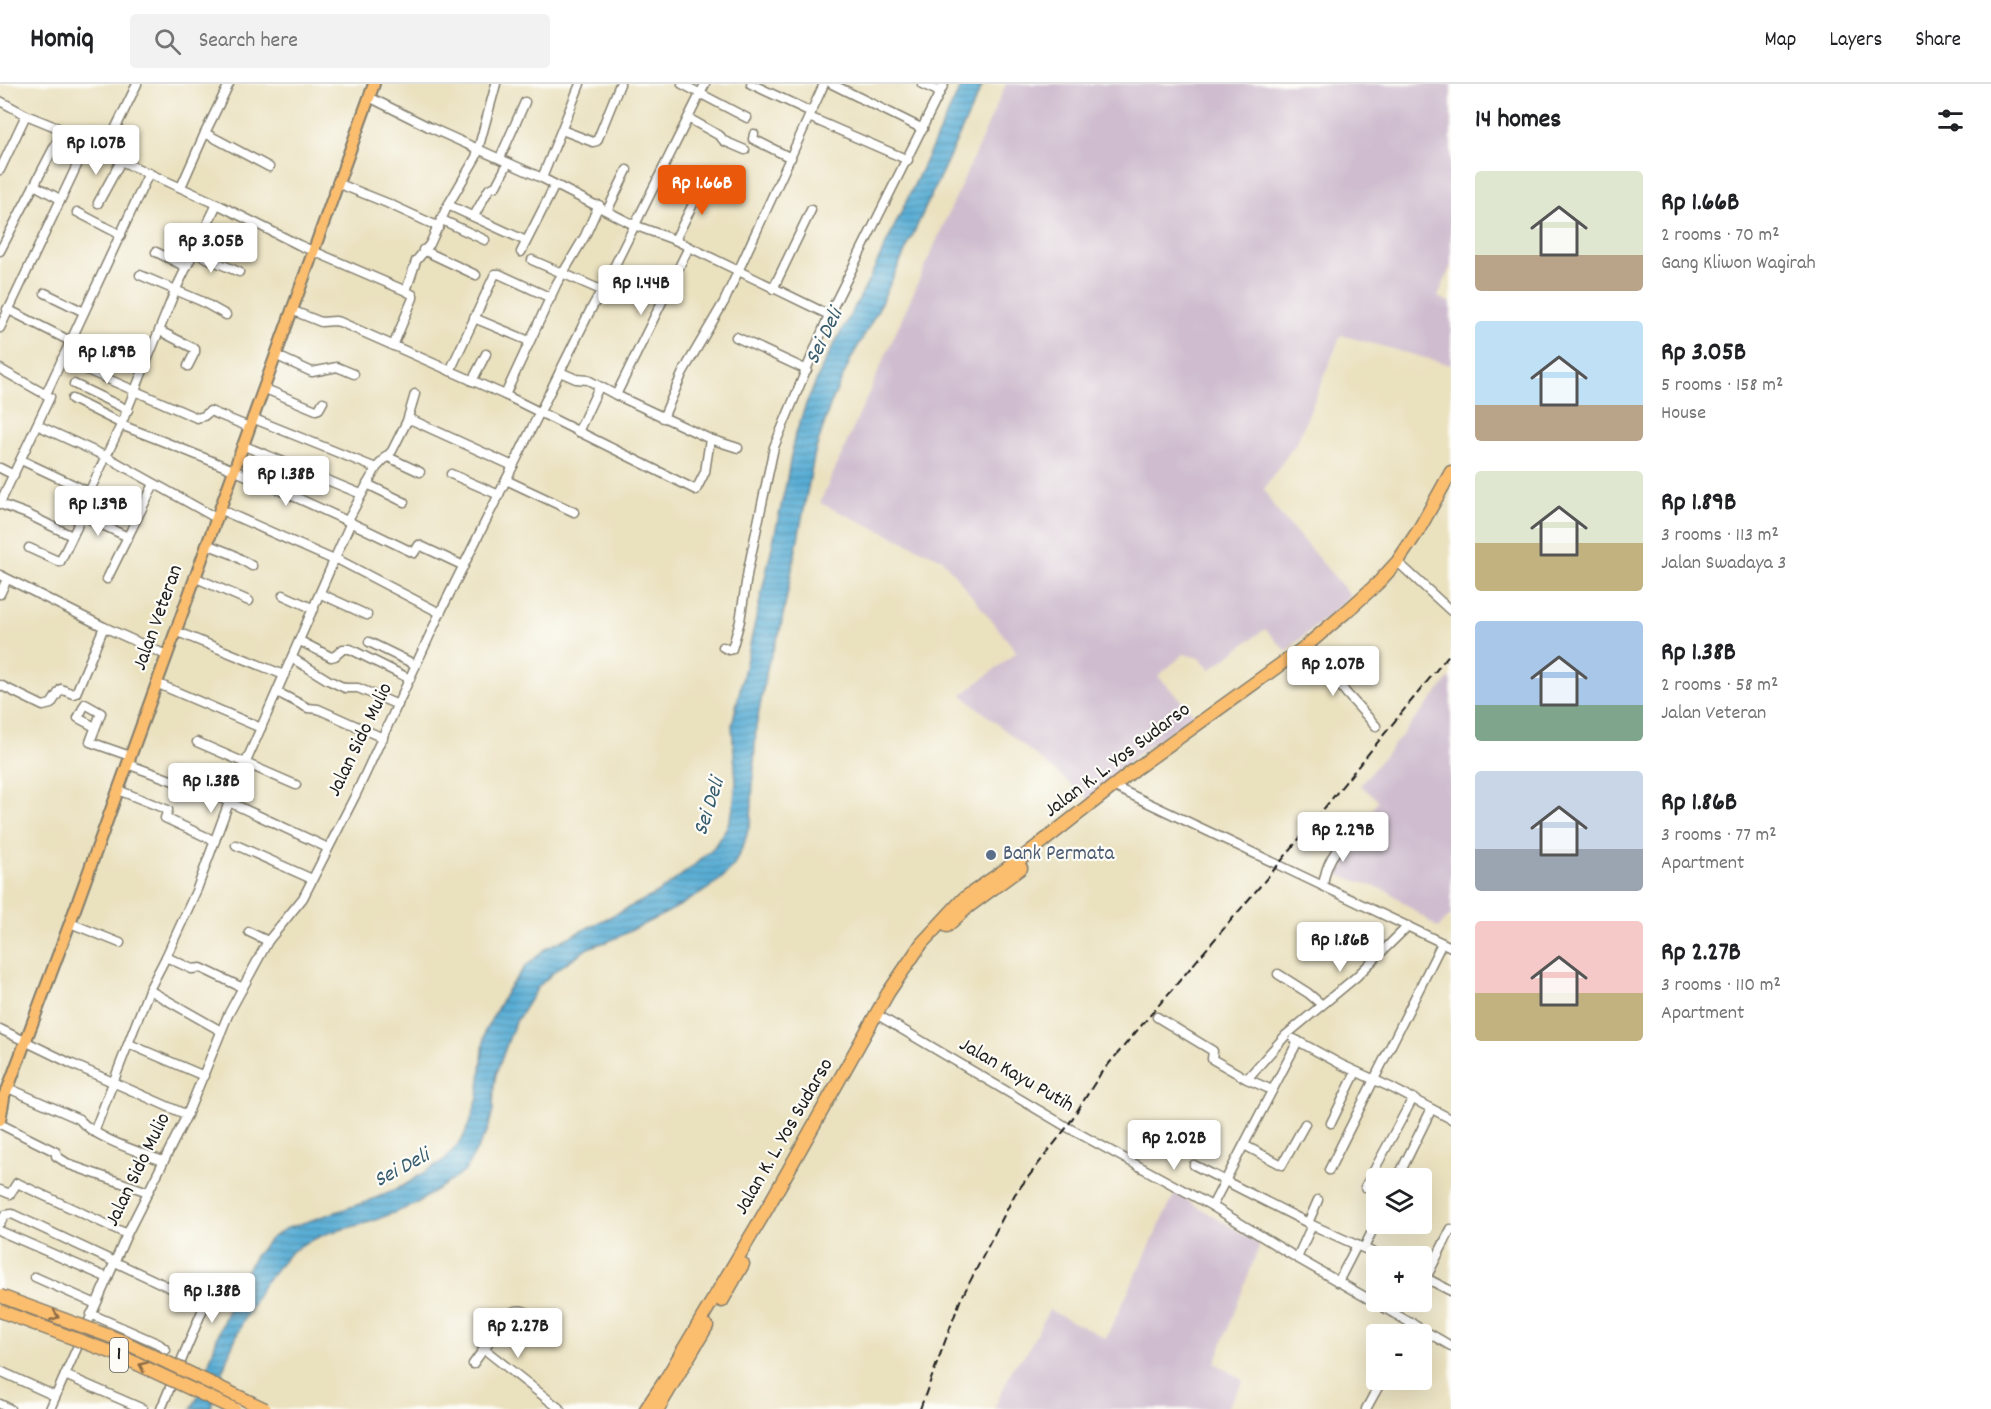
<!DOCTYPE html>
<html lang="en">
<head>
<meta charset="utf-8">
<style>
	body { margin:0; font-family:Dekko,sans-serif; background:#f2f2f2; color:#202124; height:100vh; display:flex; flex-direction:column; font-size:22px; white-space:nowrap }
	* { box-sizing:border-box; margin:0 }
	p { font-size:20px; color:#757577 }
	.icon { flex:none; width:33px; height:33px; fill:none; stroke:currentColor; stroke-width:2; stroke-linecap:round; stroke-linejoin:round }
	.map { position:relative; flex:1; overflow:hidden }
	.side { display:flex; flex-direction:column; background:#fff; width:540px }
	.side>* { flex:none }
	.controls { position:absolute; left:1366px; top:1084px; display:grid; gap:12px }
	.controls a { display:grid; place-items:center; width:66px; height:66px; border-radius:6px; background:#fff; box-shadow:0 6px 24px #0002; font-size:30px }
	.price { position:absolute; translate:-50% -51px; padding:0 14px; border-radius:6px; background:#fff; color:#222; font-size:20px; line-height:39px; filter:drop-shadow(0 2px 3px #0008) }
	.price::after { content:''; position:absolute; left:50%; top:36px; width:18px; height:14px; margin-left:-9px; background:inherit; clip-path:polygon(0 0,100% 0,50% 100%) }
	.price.selected { background:#ea580c; color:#fff }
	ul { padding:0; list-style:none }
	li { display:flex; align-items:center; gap:18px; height:150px; padding:0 24px }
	li span { display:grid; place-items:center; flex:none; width:168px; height:120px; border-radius:6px; color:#555 }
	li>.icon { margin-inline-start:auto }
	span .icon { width:72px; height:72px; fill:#fffc; stroke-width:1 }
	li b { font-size:26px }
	h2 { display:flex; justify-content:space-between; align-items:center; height:72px; padding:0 24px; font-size:26px }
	header { display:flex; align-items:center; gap:36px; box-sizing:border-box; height:84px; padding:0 30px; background:#fff; border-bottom:2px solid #e0e0e0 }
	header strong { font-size:28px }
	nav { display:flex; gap:33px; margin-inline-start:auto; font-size:21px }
	.search { width:420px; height:54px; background:#f2f2f2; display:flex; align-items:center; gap:15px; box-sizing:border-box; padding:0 21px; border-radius:6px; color:#757577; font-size:22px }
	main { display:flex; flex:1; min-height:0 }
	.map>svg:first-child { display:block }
	.industrial { fill:#cfbdcf }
	.water { fill:url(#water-rules); stroke:#3a6478; stroke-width:1.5 }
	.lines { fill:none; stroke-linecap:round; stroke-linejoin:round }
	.minor-casing { stroke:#837e6e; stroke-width:11 }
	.major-casing { stroke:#837e6e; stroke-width:14 }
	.highway-casing { stroke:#837e6e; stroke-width:15 }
	.minor { stroke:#fff; stroke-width:8 }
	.major { stroke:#fbbd6e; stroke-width:10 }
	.highway { stroke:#fbbd6e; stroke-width:12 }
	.rail { stroke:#1c1c1c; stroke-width:2; stroke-dasharray:9 4.5; stroke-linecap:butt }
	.highway-bridge-casing { stroke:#837e6e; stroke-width:15; stroke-linecap:butt }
	.highway-bridge { stroke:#fbbd6e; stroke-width:12 }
	.oneway { stroke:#8c6c45 }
	.service-dot { fill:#5c6f8a; stroke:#fdfcf7; stroke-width:2 }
	.labels { text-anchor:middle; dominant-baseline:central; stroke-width:4.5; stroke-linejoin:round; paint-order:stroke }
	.shield { fill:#fdfcf7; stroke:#605f5e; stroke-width:1.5 }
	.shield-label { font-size:20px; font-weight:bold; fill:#1c1c1c }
	.street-label { font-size:21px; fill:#1c1c1c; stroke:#fdfcf7 }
	.service-label { font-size:21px; fill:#4e5e75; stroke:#fdfcf7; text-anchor:start }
	.water-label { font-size:22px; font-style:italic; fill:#375d6f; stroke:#fdfcf7 }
</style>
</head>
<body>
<header>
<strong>Homiq</strong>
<div class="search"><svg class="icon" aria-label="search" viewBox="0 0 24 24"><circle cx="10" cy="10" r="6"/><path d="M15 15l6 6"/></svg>Search here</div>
<nav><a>Map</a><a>Layers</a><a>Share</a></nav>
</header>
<main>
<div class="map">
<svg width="1451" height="1325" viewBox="0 0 1451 1325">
	<defs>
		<pattern id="water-rules" width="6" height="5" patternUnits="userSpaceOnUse" patternTransform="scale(1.5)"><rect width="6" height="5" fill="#59add5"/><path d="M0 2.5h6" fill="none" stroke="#498cac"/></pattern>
	</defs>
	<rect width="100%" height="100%" fill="#fdfcf7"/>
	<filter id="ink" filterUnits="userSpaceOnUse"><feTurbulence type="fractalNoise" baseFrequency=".0167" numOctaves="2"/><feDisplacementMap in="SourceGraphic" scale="12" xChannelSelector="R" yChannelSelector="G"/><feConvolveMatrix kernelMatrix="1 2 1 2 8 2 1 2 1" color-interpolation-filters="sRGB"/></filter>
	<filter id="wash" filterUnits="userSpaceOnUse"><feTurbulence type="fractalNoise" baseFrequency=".008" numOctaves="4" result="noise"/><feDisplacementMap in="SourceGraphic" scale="24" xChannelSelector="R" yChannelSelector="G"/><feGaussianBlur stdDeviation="1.35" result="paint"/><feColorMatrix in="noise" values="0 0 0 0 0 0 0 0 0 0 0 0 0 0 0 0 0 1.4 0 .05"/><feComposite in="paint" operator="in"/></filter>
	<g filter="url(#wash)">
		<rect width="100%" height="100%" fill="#eae1bf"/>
		<g class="industrial">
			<path d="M1006 0H1451V181L1438 213 1451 219V281L1341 251 1298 356 1264 405 1274 423 1351 512 1286 567 1265 545 1211 585 1199 574 1184 570 1158 592 1195 631 1141 667 1090 716 962 611 1017 568 942 475 820 419Z"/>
			<path d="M1451 593V831L1438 844 1388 807 1338 791 1378 716 1360 701Z"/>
			<path d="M1175 1109 1260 1160 1215 1279 1244 1297 1226 1325H994L1013 1283 1027 1268 1049 1226 1106 1254Z"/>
		</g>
		<path class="water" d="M962 0H983L876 230 851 275 831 319 815 368 780 547 768 580 756 643 751 736 744 760 734 781 721 795 703 808 672 826 614 855 588 864 555 887 538 903 514 941 496 990 494 1002 493 1026 488 1046 464 1088 414 1121 370 1138 328 1149 305 1159 290 1169 263 1201 243 1237 229 1269 210 1325H191L198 1313 220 1245 240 1197 255 1172 270 1155 285 1145 369 1117 403 1102 447 1074 463 1054 471 1035 478 1014 485 947 508 905 525 883 547 864 656 810 691 784 714 763 727 743 733 725 736 698 732 641 786 400 794 355 806 320 824 279 867 200Z"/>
	</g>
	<g filter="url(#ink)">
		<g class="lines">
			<defs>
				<g id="minor">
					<path d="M682 0 747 34"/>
					<path d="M751 0 811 28"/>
					<path d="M832 0 923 45"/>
					<path d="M922 0 940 8"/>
					<path d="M369 13 429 43 542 94 634 141 675 156 829 231 774 363 748 486 740 537 732 565 729 566 723 563"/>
					<path d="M0 17 26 31 63 46 121 77 217 120 299 161 406 207"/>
					<path d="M809 33 908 76"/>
					<path d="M688 34 720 52 724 57 745 66"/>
					<path d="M562 46 593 58 597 57 620 0"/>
					<path d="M205 49 269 83"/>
					<path d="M754 50 753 55 791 74"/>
					<path d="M104 68 137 0"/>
					<path d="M500 74 525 18"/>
					<path d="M0 86 26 31"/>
					<path d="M542 94 580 0"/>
					<path d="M337 99 387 119 439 143"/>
					<path d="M34 101 60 115"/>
					<path d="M181 103 205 49 229 0"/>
					<path d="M98 119 121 77"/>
					<path d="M448 121 526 157"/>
					<path d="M608 125 627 86"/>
					<path d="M77 128 121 151"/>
					<path d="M474 132 489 105 496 102 508 79"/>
					<path d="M442 136 485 156"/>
					<path d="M675 156 705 96"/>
					<path d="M423 166 476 191"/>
					<path d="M0 167 63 46"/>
					<path d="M156 168 186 183"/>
					<path d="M193 168 239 188"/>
					<path d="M521 168 555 101"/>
					<path d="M532 176 601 206"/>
					<path d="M140 191 201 217 226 231"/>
					<path d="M773 205 811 126"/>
					<path d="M45 209 84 228"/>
					<path d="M7 225 70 257"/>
					<path d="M291 226 321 238 335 237 340 238 505 311 696 406 705 388 710 355 616 311 588 296 576 295 560 288"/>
					<path d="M829 231 944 0"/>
					<path d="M474 234 529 257"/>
					<path d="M0 244 87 60"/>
					<path d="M160 247 195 265V268L188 282"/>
					<path d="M736 253 807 286"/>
					<path d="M393 262 413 214V211L406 207 416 177 430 160 447 123 476 73 496 0"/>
					<path d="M275 271 312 288 337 283 354 290"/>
					<path d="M62 275 197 334 204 332 210 327 249 343"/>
					<path d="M0 285 50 313 0 419"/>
					<path d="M450 287 495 190H499L551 214"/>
					<path d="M472 297 486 270"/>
					<path d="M74 300 128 326"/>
					<path d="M263 304 316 326 319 325 323 318"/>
					<path d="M46 310 149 89"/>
					<path d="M505 311 557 199 585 152 599 121"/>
					<path d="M616 311 689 163"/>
					<path d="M72 315 122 340"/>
					<path d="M252 334 376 384"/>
					<path d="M663 334 683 288 724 218 824 0"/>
					<path d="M407 337 415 310"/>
					<path d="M37 341 107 373 216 434"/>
					<path d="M121 341C221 379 319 422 414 469L419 461 464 482"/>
					<path d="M578 348 599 303"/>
					<path d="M710 355 738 364"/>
					<path d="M242 361 361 410"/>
					<path d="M386 372 420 388"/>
					<path d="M21 376 89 408"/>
					<path d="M0 384 14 391"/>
					<path d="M451 390 499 411"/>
					<path d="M506 396 574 428"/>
					<path d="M367 400 404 418"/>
					<path d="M0 420 27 430 72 452"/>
					<path d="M219 425 334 476 335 474 440 529"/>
					<path d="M79 430 128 453"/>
					<path d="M348 436 376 384 392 367 407 337 412 336 513 382"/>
					<path d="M206 460 232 470 252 482"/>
					<path d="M29 464 60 478 77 443 81 425 121 341 175 207 217 120"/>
					<path d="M334 476 351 438"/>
					<path d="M1402 482 1451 527"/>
					<path d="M0 491 104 543 166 571"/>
					<path d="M194 493 249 517"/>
					<path d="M107 495 154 400"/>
					<path d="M0 510 7 495"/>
					<path d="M321 510 367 531"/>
					<path d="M283 511 314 525"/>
					<path d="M175 547 284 591"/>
					<path d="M300 557 331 573 335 572 343 565H350L410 595"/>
					<path d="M369 558 416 581"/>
					<path d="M1312 566 1347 610 1376 642"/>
					<path d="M292 574 328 596 345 604H358L398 621"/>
					<path d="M156 599 261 644"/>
					<path d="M0 601 43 622 51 620 61 605 73 610 76 609 104 543"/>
					<path d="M277 608 308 624 318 625 383 654"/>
					<path d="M95 643 78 634 85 620 101 629 90 658 130 672"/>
					<path d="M197 658 296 701"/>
					<path d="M127 680 179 699 186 698 328 764"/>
					<path d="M1115 701 1119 705 1451 863"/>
					<path d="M118 706 168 726 165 734 215 757"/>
					<path d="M236 761 312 795"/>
					<path d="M1323 802C1326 778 1334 768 1350 751"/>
					<path d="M70 839 120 859"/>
					<path d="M249 848 268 857"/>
					<path d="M166 873 192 885 201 884 243 904"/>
					<path d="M1278 890 1308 909 1321 920"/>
					<path d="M149 906 221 947"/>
					<path d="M876 930 1067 1043 1212 1122 1297 1174 1451 1262"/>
					<path d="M1157 933 1213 967 1212 975 1247 995 1272 1006"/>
					<path d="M0 945 72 980 187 1031"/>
					<path d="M1294 955 1342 981 1392 1004 1451 1035"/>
					<path d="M129 960 204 992"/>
					<path d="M1247 995 1286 951 1356 893 1408 842"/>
					<path d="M8 1004 79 1035C94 1054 140 1068 163 1077"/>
					<path d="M1331 1039 1356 988"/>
					<path d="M0 1040 56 1068V1072L70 1081 148 1108"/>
					<path d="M94 1048 149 906 166 873 197 805 232 710 335 474"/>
					<path d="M1244 1061 1282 1081 1305 1040"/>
					<path d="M1194 1081 1312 1141 1383 1173"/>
					<path d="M1329 1086 1442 859"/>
					<path d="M1397 1095 1431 1026"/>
					<path d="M1365 1103 1413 1014"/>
					<path d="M0 1106 10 1110 17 1099 127 1150"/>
					<path d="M1212 1122 1298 957"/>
					<path d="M0 1139 5 1131 12 1130 205 1220 161 1325"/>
					<path d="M1308 1139 1318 1116"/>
					<path d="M0 1147 108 1194"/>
					<path d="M1364 1164 1377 1137"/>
					<path d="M1297 1174 1312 1141"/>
					<path d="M1422 1192 1451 1207"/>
					<path d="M35 1193 96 1220"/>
					<path d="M1426 1194 1451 1145"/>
					<path d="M1338 1198 1357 1161"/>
					<path d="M91 1230 159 1260 166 1266"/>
					<path d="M1406 1251 1412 1239"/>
					<path d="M484 1265 560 1325"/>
					<path d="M473 1280 509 1230C521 1222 529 1229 540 1237"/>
					<path d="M0 1287 55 1312"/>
					<path d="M65 1291 143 1325"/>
					<path d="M0 1320 10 1325"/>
					<path d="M50 1325 127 1150 187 1031 228 931 268 857 303 814 356 710 440 529 589 229 611 189 705 0"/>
					<path d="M1366 1325 1382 1296"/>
				</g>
				<g id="major">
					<path d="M0 1019 8 1004 70 839 374 0"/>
					<path d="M0 1036 4 1014"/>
				</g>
				<g id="highway">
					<path d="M947 842 968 823 1021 784"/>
					<path d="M722 1217 743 1180"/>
					<path d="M646 1325 664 1298 765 1128 888 909 922 859 963 815 1022 774 1134 686 1306 562 1346 528 1378 499 1398 477 1418 447 1451 388"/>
					<path d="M658 1325 707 1242"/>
				</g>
			</defs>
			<use href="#minor" class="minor-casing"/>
			<use href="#major" class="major-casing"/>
			<use href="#highway" class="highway-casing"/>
			<use href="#minor" class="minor"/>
			<use href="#major" class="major"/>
			<use href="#highway" class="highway"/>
			<path class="rail" d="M920 1325 960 1217 1015 1110 1067 1043 1101 989 1278 781 1451 568"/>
			<defs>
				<g id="highway-bridge">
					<path d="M0 1212 120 1256 265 1325"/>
					<path d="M0 1227 116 1270 234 1325"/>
				</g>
			</defs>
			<use href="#highway-bridge" class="highway-bridge-casing"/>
			<use href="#highway-bridge" class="highway-bridge"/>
		</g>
		<defs><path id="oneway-chevron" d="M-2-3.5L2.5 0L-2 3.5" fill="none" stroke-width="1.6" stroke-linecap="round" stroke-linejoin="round" transform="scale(1.5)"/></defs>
		<g class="oneway">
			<use href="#oneway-chevron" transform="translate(55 1232) rotate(20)"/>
			<use href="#oneway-chevron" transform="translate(143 1282) rotate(-156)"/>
		</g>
	</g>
	<circle class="service-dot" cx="991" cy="771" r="6"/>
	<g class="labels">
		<rect class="shield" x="110" y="1254" width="18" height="34" rx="4.5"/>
		<g class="shield-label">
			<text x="119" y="1271">1</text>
		</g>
		<g class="street-label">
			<text transform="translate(159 534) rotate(-70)">Jalan Veteran</text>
			<text transform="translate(361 656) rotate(-64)">Jalan Sido Mulio</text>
			<text transform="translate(1118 677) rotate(-37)">Jalan K. L. Yos Sudarso</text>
			<text transform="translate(1016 992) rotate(30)">Jalan Kayu Putih</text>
			<text transform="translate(785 1053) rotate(-60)">Jalan K. L. Yos Sudarso</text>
			<text transform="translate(139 1086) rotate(-64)">Jalan Sido Mulio</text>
		</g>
		<g class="service-label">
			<text x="1003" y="771">Bank Permata</text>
		</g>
		<g class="water-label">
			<text transform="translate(825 253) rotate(-64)">Sei Deli</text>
			<text transform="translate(710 723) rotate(-72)">Sei Deli</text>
			<text transform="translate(402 1085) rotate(-28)">Sei Deli</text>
		</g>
	</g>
</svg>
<div class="controls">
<a><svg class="icon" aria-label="layers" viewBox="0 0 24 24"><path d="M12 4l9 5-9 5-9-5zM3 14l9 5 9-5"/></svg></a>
<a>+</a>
<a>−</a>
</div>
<b class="price" style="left:96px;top:92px">Rp 1.07B</b>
<b class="price selected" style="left:702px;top:132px">Rp 1.66B</b>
<b class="price" style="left:211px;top:190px">Rp 3.05B</b>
<b class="price" style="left:641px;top:232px">Rp 1.44B</b>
<b class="price" style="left:107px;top:301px">Rp 1.89B</b>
<b class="price" style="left:286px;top:423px">Rp 1.38B</b>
<b class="price" style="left:98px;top:453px">Rp 1.39B</b>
<b class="price" style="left:1333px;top:613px">Rp 2.07B</b>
<b class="price" style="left:211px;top:730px">Rp 1.38B</b>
<b class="price" style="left:1343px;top:779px">Rp 2.29B</b>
<b class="price" style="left:1340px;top:889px">Rp 1.86B</b>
<b class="price" style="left:1174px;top:1087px">Rp 2.02B</b>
<b class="price" style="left:212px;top:1240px">Rp 1.38B</b>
<b class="price" style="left:518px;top:1275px">Rp 2.27B</b>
</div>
<section class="side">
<h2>14 homes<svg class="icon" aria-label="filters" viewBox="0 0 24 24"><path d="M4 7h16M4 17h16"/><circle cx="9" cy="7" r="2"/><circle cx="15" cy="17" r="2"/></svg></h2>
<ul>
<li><span style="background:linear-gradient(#dfe7d0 70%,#b9a48a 0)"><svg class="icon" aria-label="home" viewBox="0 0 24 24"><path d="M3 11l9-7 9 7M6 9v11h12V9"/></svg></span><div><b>Rp 1.66B</b><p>2 rooms · 70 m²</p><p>Gang Kliwon Wagirah</p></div></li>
<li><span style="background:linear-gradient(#bfe0f5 70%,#b9a48a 0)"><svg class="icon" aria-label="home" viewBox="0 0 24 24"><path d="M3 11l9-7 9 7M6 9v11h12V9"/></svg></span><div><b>Rp 3.05B</b><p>5 rooms · 158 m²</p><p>House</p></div></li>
<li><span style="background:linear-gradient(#dfe7d0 60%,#c2b280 0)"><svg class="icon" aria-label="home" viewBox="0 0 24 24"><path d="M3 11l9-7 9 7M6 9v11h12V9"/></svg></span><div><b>Rp 1.89B</b><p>3 rooms · 113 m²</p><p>Jalan Swadaya 3</p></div></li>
<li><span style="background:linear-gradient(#a9c7e8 70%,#7fa58c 0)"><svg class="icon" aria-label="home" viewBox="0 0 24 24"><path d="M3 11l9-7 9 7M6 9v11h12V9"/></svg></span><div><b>Rp 1.38B</b><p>2 rooms · 58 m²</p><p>Jalan Veteran</p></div></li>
<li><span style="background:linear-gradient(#c9d6e8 65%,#9aa5b1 0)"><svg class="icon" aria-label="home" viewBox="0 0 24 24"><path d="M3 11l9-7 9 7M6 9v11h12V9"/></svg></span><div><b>Rp 1.86B</b><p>3 rooms · 77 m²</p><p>Apartment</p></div></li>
<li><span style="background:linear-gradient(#f6c9c9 60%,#c2b280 0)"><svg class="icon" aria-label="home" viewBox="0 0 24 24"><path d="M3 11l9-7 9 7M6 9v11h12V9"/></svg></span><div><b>Rp 2.27B</b><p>3 rooms · 110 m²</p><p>Apartment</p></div></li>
</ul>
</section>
</main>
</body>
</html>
